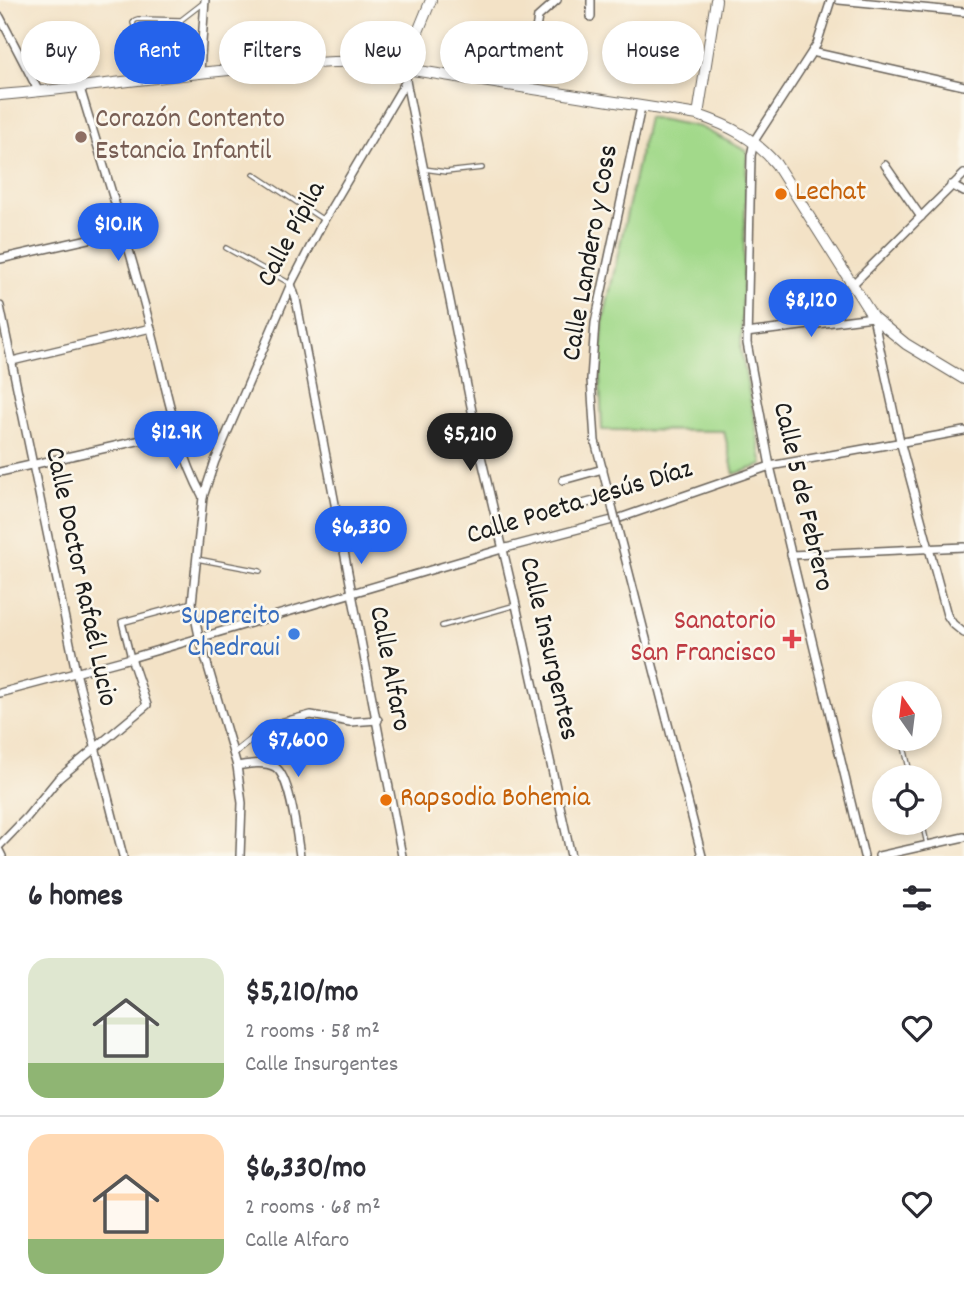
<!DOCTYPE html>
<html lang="en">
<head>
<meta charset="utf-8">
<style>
	body { margin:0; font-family:Dekko,sans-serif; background:#f7f7f7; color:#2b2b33; height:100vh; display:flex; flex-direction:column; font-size:26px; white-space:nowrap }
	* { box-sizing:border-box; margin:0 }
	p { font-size:23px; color:#7c7c81 }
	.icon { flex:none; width:38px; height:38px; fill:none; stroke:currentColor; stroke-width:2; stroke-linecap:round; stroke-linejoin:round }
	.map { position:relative; height:856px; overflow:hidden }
	.drawer { display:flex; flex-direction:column; background:#fff; flex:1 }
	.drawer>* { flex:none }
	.banner { position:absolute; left:21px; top:21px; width:922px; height:63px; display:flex; gap:14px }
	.needle { width:46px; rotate:346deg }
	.tools { position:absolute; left:872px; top:681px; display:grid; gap:14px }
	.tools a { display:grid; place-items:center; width:70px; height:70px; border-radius:50%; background:#fff; box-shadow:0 4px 10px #0003; font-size:35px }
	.price { position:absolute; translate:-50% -60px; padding:0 16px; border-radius:24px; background:#2563eb; color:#fff; font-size:23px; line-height:46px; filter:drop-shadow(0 2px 4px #0008) }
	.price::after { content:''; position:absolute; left:50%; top:42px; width:21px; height:16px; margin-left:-10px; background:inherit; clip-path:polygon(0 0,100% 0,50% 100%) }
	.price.on { background:#222; color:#fff }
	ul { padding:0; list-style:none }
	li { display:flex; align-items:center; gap:21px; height:175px; padding:0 28px }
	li+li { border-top:2px solid #e1e1e2 }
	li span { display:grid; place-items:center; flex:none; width:196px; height:140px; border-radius:21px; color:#555 }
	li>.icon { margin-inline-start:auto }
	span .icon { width:84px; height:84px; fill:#fffc; stroke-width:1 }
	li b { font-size:30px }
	h2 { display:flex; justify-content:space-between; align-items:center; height:84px; padding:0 28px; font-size:30px }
	.pill { padding:0 24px; border-radius:32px; background:#fff; box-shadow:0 4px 10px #0003; font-size:24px; line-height:63px }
	.pill.on { background:#2563eb; color:#fff }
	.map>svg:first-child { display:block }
	.green { fill:#a2d98a; stroke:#5f7a53; stroke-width:2 }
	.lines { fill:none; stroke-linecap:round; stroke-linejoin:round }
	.service-casing { stroke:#676158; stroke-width:6 }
	.pedestrian-casing { stroke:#676158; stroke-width:8 }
	.minor-casing { stroke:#676158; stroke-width:10 }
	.secondary-casing { stroke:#676158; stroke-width:12 }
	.service { stroke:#fff; stroke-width:3.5 }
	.pedestrian { stroke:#fff; stroke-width:5 }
	.minor { stroke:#fff; stroke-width:7 }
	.secondary { stroke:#fff; stroke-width:10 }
	.minor-bridge-casing { stroke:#676158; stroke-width:10; stroke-linecap:butt }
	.minor-bridge { stroke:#fff; stroke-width:7 }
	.education-dot { fill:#8d6e63; stroke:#fbf7ec; stroke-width:2.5 }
	.food-dot { fill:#e8710a; stroke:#fbf7ec; stroke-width:2.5 }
	.shop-dot { fill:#3f7fe0; stroke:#fbf7ec; stroke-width:2.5 }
	.health-dot { fill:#e0444e; stroke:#fbf7ec; stroke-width:2.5 }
	.labels { text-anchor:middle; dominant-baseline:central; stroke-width:5; stroke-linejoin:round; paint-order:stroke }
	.education-label { font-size:28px; fill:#785e54; stroke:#fbf7ec; text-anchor:start }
	.food-label { font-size:28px; fill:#c56008; stroke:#fbf7ec; text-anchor:start }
	.street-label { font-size:28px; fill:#1c1c1c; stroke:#fbf7ec }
	.shop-label { font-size:28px; fill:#366cbe; stroke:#fbf7ec; text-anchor:end }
	.health-label { font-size:28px; fill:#be3a42; stroke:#fbf7ec; text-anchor:end }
</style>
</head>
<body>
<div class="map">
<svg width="964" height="856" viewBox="0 0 964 856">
	<rect width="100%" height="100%" fill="#fbf7ec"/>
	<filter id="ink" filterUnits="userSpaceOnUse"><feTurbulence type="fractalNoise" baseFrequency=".0143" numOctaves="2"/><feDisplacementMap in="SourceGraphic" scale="14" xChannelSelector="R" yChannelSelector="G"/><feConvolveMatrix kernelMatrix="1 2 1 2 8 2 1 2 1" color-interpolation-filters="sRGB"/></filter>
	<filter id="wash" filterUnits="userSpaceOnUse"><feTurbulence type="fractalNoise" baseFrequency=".00686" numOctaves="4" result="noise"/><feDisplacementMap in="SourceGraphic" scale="28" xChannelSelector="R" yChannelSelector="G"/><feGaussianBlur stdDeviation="1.57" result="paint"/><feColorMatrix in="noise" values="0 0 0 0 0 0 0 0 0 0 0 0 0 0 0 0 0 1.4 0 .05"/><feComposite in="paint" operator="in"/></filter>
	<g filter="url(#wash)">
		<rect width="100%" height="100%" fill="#f3e2c6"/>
		<path class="green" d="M648 117 700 127 747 151 741 350 763 465 734 474 724 431 602 430 600 379 603 322Z"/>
	</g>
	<g filter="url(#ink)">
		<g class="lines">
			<defs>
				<g id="service">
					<path d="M181 20C178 67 165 50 136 31L133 23 135 20 138 19 181 20 203 3"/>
					<path d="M145 37 158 75"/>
					<path d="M424 169 446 172 482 168"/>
					<path d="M254 174 322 219"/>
					<path d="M226 248 291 284"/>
					<path d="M197 559 260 571"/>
					<path d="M442 626 516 605"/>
					<path d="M902 738 911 777"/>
					<path d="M922 822 927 844"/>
				</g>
				<g id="pedestrian">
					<path d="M131 658 122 622 192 603"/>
					<path d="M233 754 268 726"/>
					<path d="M0 850 3 856"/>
				</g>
				<g id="minor">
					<path d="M831 0 817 44 754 141 751 156 747 343 770 466 864 856"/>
					<path d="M839 0 964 12"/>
					<path d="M0 17 39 92"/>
					<path d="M591 17V0"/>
					<path d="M812 52 964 86"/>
					<path d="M200 71 205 0"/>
					<path d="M406 81 481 456 516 605 571 856"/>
					<path d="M80 88C104 168 130 248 151 329 166 385 175 445 203 497"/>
					<path d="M526 89 538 17 557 0"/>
					<path d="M885 165 921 217"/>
					<path d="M951 185 964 192"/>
					<path d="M0 259 124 231"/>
					<path d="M291 284 296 299 402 856"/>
					<path d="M853 284 964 174"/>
					<path d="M0 306 76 672 123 856"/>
					<path d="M746 333 873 317 900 441 947 615 953 624 964 633"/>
					<path d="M12 361 151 328"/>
					<path d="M0 472 177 432"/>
					<path d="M563 480 603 469"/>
					<path d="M563 509 610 497"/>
					<path d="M613 510 595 441 591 379 595 323 641 107"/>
					<path d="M618 530 702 856"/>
					<path d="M791 555 964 547"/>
					<path d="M0 693 131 658 502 549 620 518 770 466 964 431"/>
					<path d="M268 726 311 715 350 722 378 720"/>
					<path d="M237 766C249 764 264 761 275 767 291 777 297 837 300 856"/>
					<path d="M0 845 27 817 58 779 147 705 131 658"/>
					<path d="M240 856 242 803 237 766 199 636 192 603 203 497 215 461 291 284 324 220 406 81 407 69"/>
					<path d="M879 856 964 837"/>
				</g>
				<g id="secondary">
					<path d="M407 69 417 34 431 0"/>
					<path d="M0 95C87 88 173 74 261 67 295 64 328 61 362 62L698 115C730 126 754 138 776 164L873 317 906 344 964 379"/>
					<path d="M698 115 716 0"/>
				</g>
			</defs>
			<use href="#service" class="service-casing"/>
			<use href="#pedestrian" class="pedestrian-casing"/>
			<use href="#minor" class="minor-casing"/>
			<use href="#secondary" class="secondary-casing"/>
			<use href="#service" class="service"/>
			<use href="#pedestrian" class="pedestrian"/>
			<use href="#minor" class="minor"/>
			<use href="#secondary" class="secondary"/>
			<defs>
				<path id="minor-bridge" d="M613 510 618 530"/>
			</defs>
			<use href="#minor-bridge" class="minor-bridge-casing"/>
			<use href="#minor-bridge" class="minor-bridge"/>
		</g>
	</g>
	<circle class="education-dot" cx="81" cy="137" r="7"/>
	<g class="food-dot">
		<circle cx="781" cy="194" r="7"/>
		<circle cx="386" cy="800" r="7"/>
	</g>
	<circle class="shop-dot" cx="294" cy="634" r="7"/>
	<path class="health-dot" d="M788.5 628.5h7v7h7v7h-7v7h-7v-7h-7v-7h7z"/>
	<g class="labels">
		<g class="education-label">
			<text x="95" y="121">Corazón Contento<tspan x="95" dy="32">Estancia Infantil</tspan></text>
		</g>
		<g class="food-label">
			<text x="795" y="194">Lechat</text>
			<text x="400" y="800">Rapsodia Bohemia</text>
		</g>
		<g class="street-label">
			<text transform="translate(293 235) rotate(-62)">Calle Pípila</text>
			<text transform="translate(592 253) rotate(-80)">Calle Landero y Coss</text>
			<text transform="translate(801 497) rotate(77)">Calle 5 de Febrero</text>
			<text transform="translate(580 504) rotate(-17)">Calle Poeta Jesús Díaz</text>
			<text transform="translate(79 577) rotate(78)">Calle Doctor Rafaél Lucio</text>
			<text transform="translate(547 649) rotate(77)">Calle Insurgentes</text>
			<text transform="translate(388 669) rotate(79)">Calle Alfaro</text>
		</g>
		<g class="shop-label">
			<text x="280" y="618">Supercito<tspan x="280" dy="32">Chedraui</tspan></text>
		</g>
		<g class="health-label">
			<text x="776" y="623">Sanatorio<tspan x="776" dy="32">San Francisco</tspan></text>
		</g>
	</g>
</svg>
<div class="tools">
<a><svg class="needle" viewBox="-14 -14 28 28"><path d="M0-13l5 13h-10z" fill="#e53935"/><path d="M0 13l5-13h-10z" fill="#7c7c81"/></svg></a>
<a><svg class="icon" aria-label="locate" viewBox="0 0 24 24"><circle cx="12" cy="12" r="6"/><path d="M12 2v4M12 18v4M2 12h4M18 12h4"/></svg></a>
</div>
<b class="price" style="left:118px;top:263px">$10.1K</b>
<b class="price" style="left:811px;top:339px">$8,120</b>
<b class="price" style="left:176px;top:471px">$12.9K</b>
<b class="price on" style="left:470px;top:473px">$5,210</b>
<b class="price" style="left:361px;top:566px">$6,330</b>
<b class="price" style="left:298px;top:779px">$7,600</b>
<div class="banner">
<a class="pill">Buy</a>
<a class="pill on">Rent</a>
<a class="pill">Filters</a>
<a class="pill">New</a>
<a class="pill">Apartment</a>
<a class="pill">House</a>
</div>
</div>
<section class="drawer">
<h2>6 homes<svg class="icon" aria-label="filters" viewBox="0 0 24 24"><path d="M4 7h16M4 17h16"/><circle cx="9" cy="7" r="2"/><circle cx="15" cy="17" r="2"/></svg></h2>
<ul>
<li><span style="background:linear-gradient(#dfe7d0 75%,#8fb573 0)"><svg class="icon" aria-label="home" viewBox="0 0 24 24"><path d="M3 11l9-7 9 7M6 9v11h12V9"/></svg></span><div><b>$5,210/mo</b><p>2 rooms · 58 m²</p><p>Calle Insurgentes</p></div><svg class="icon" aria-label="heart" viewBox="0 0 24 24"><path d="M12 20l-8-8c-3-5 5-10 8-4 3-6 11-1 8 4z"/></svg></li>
<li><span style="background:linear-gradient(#ffd9b3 75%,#8fb573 0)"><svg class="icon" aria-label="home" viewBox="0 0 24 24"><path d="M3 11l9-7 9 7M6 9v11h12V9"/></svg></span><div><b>$6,330/mo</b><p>2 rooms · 68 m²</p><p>Calle Alfaro</p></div><svg class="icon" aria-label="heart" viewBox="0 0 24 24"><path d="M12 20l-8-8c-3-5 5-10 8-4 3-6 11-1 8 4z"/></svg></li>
</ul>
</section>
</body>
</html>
